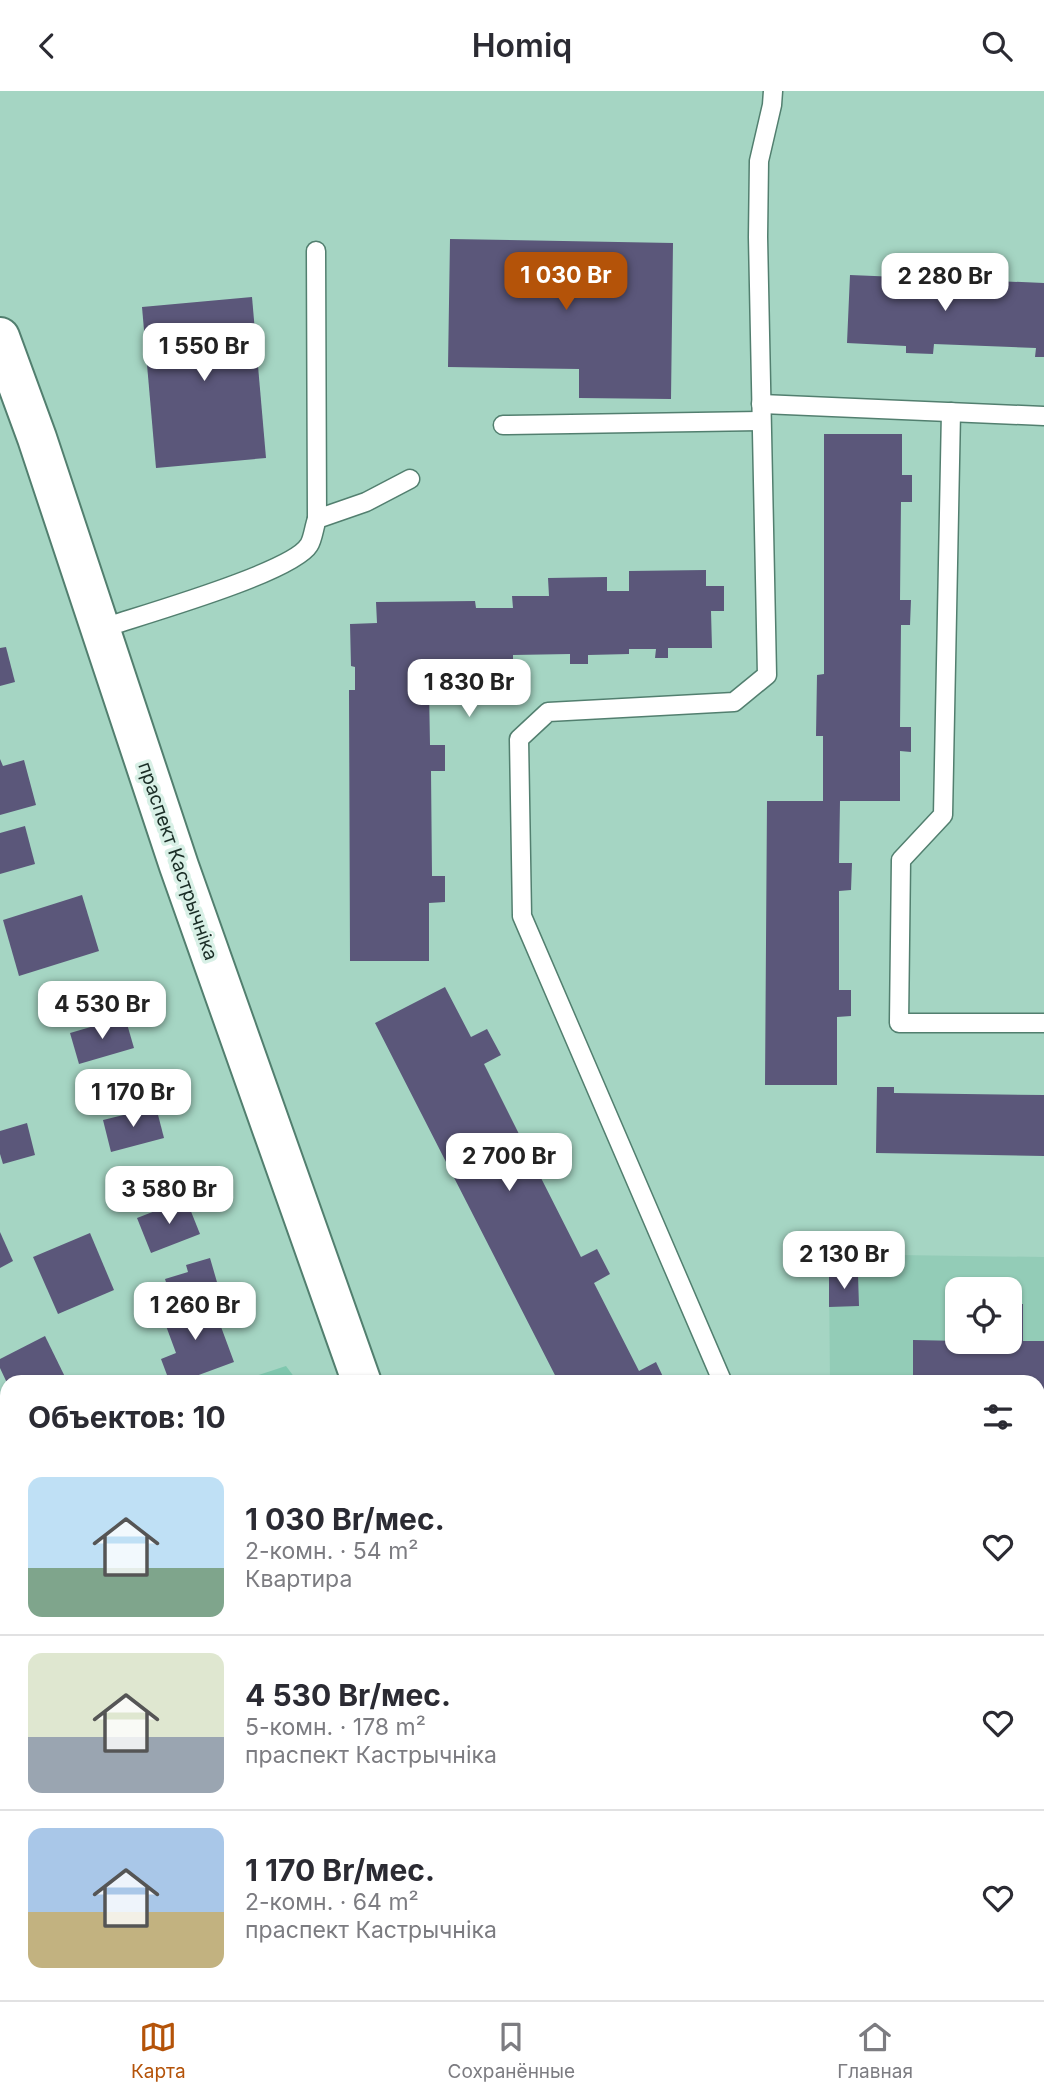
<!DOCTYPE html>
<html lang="ru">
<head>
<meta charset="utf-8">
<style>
	body { margin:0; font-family:Inter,sans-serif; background:#f7f7f7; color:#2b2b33; height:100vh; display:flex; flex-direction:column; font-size:26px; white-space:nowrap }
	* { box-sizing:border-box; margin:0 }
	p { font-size:23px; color:#7c7c81 }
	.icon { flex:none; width:38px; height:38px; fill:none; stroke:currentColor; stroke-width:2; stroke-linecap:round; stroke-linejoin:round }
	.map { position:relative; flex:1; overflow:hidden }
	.panel { position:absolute; left:0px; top:1284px; width:1045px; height:625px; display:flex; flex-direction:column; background:#fff; border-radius:21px 21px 0 0; box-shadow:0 2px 5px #0004 }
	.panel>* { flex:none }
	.fabs { position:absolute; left:945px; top:1186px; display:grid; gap:14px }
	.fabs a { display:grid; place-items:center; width:77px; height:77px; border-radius:14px; background:#fff; box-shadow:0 2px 5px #0004; font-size:35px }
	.price { position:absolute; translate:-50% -60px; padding:0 16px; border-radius:14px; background:#fff; color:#222; font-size:23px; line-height:46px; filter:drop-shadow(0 2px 4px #0008) }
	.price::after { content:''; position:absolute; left:50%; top:42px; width:21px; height:16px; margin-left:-10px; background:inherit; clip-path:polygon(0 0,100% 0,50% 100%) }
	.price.current { background:#b45309; color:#fff }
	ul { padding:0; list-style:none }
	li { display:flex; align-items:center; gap:21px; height:175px; padding:0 28px }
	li+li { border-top:2px solid #e1e1e2 }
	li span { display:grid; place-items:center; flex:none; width:196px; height:140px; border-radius:14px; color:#555 }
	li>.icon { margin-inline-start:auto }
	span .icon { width:84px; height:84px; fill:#fffc; stroke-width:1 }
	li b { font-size:30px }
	h2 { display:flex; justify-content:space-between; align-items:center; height:84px; padding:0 28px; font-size:30px }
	header { display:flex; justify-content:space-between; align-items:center; height:91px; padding:0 28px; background:#fff; font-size:32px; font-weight:600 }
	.menu { display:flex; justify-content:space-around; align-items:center; height:98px; border-top:2px solid #e1e1e2; background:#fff; font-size:19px; color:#7c7c81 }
	.menu a { display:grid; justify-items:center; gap:4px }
	.menu .current { color:#b45309 }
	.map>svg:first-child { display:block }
	.built { fill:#93ccb7; fill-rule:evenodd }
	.green { fill:#7fc7ae }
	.building { fill:#5b577a }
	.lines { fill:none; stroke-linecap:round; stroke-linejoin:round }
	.lane-casing { stroke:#527f6f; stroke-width:21 }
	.secondary-casing { stroke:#527f6f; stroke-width:42 }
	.lane { stroke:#fff; stroke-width:18 }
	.secondary { stroke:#fff; stroke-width:38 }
	.labels { text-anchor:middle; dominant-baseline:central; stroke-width:7; stroke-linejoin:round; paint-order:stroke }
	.street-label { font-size:19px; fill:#192c25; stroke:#d8f0e6 }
</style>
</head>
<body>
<header><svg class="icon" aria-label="back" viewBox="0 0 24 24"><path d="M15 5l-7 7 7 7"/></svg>Homiq<svg class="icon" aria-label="search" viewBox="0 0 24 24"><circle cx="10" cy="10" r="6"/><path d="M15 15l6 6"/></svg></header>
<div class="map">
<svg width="1044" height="1909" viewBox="0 0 1044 1909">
	<rect width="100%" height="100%" fill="#a5d5c3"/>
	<path class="built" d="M898 1164 1044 1166V1909H704L702 1902H1038V1292L830 1291 829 1185 858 1184ZM957 1199H1010V1251H957Z"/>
	<g class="green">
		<path d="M286 1275 298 1291H237Z"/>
		<path d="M7 1383V1902H474L476 1909H0V1390Z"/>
	</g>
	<g class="building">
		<path d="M450 148 673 152 671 308 579 307V278L448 276Z"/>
		<path d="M850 184 1044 192V266H1035L1036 257 934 253 933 263 906 262V255L847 252Z"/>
		<path d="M252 206 266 367 156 377 142 216Z"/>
		<path d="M824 343H902V384H912V411H901L900 509H911L910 534H901L900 636H911V661L900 660V710H840L839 772H852L851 799 839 800V899H851V925L837 926V994H765L767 710H823V645H816L817 584 824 583Z"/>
		<path d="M706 479V495H724V520H711L712 557H668V567H655L656 558H629V563L588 564V573H570V563L513 564V574H472V585H451V573H411V599L429 598 430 654H445V680H431L432 785H445V811L429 812V870H350L349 599H355V576L351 575 350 533 377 532 376 511 475 510 476 517H513L512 505H549L548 487 607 486V500H629V480Z"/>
		<path d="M6 556 15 591 0 595V557Z"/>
		<path d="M0 668 3 675 24 669 36 714 0 724Z"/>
		<path d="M25 735 35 773 0 783V742Z"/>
		<path d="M82 804 99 860 19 885 3 829Z"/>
		<path d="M445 896 471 946 487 938 501 964 484 973 525 1055 541 1047 555 1075 539 1083 581 1166 597 1158 610 1183 594 1192 639 1280 656 1271 666 1292H559L375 932Z"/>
		<path d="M125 926 134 957 79 973 70 942Z"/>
		<path d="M877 996H894V1002L1044 1004V1065L876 1062Z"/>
		<path d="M156 1016 164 1047 111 1061 103 1029Z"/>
		<path d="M27 1032 35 1064 3 1073 0 1063V1040Z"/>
		<path d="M186 1108 200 1143 151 1162 137 1127Z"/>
		<path d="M0 1141 13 1170 0 1177Z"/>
		<path d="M90 1142 114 1199 58 1223 33 1166Z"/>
		<path d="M210 1167 219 1198 173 1213 165 1188 188 1181 186 1174Z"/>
		<path d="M858 1184 859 1215 829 1216V1185Z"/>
		<path d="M210 1206 234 1271 177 1292H170L161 1268 176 1262 162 1224Z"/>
		<path d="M1010 1213H1023V1250H1044V1467H1038V1292H913V1249L1010 1251Z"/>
		<path d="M45 1245 68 1292H7L0 1277V1268Z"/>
		<rect x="1038" y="1591" width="6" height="91"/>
		<path d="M1038 1831 1044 1832V1909H1025V1902H1038Z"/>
	</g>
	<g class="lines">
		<defs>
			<g id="lane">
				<path d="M316 160 317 428"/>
				<path d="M761 313 1044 325"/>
				<path d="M951 321 943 724 901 769 899 932H1044"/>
				<path d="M503 334 760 330"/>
				<path d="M100 538C138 525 292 482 309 454 313 448 314 436 317 428L366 411 410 388"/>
				<path d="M723 1292 522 825 519 648 548 621 734 611 767 584 758 146 759 70 772 14 773 0"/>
			</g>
			<g id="secondary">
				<path d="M0 246 37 347 179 775 362 1292"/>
				<path d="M576 1902 578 1909"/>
			</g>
		</defs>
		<use href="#lane" class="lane-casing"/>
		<use href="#secondary" class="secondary-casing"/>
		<use href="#lane" class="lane"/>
		<use href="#secondary" class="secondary"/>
	</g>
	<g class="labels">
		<g class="street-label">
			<text transform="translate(178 770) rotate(71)">праспект Кастрычніка</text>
		</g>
	</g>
</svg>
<div class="fabs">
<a><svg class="icon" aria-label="locate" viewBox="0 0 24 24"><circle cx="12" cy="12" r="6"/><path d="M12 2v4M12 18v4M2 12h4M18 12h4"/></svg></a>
</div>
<b class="price current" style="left:566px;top:221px">1 030 Br</b>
<b class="price" style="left:945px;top:222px">2 280 Br</b>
<b class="price" style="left:204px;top:292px">1 550 Br</b>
<b class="price" style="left:469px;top:628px">1 830 Br</b>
<b class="price" style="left:102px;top:950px">4 530 Br</b>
<b class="price" style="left:133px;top:1038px">1 170 Br</b>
<b class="price" style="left:509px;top:1102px">2 700 Br</b>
<b class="price" style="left:169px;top:1135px">3 580 Br</b>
<b class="price" style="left:844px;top:1200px">2 130 Br</b>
<b class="price" style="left:195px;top:1251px">1 260 Br</b>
<section class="panel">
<h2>Объектов: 10<svg class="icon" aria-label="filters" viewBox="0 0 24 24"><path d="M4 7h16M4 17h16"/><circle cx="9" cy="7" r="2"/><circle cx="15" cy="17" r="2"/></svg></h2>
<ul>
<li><span style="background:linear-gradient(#bfe0f5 65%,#7fa58c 0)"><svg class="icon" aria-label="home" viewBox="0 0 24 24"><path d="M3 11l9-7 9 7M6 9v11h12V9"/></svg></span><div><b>1 030 Br/мес.</b><p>2-комн. · 54 m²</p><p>Квартира</p></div><svg class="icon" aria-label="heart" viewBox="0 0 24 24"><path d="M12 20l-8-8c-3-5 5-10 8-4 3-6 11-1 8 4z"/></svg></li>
<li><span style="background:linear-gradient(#dfe7d0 60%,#9aa5b1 0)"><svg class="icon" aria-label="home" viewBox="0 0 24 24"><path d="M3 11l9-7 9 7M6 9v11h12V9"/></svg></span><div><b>4 530 Br/мес.</b><p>5-комн. · 178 m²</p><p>праспект Кастрычніка</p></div><svg class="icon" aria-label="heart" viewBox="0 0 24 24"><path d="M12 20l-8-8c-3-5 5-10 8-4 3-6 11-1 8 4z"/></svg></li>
<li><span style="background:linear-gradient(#a9c7e8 60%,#c2b280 0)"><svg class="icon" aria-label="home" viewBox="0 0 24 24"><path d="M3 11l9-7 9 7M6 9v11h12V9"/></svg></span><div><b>1 170 Br/мес.</b><p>2-комн. · 64 m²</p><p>праспект Кастрычніка</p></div><svg class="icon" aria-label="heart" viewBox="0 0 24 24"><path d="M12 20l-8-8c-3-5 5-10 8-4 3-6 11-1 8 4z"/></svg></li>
</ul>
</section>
</div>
<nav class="menu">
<a class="current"><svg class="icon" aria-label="map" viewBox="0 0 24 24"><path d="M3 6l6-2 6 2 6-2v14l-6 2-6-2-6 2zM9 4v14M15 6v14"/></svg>Карта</a>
<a><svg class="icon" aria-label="saved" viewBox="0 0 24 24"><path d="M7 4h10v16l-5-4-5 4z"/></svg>Сохранённые</a>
<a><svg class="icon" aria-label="home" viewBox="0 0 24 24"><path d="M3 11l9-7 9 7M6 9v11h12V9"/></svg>Главная</a>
</nav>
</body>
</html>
